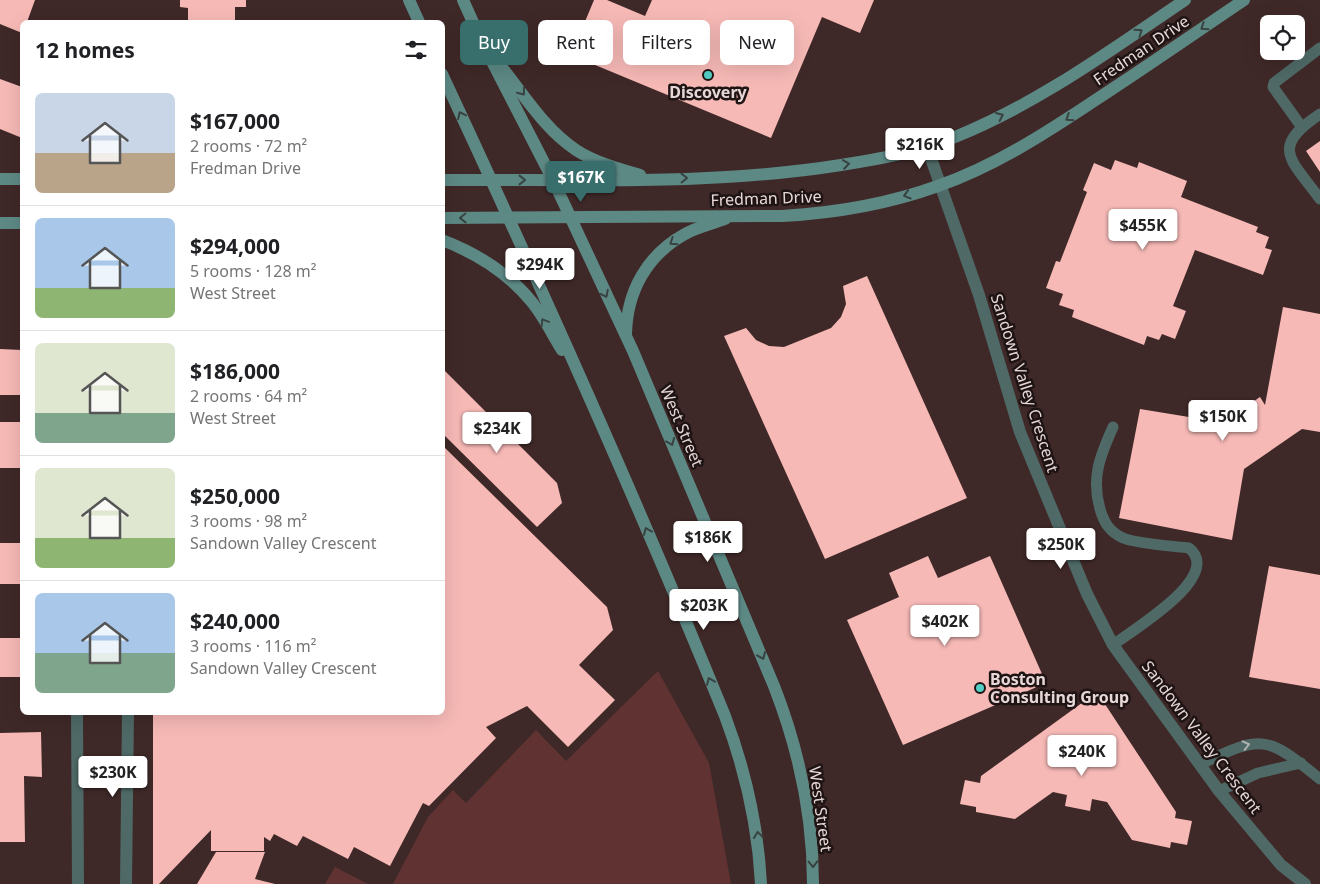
<!DOCTYPE html>
<html lang="en">
<head>
<meta charset="utf-8">
<style>
	body { margin:0; font-family:"Noto Sans",sans-serif; background:#f2f2f2; color:#202124; height:100vh; display:flex; flex-direction:column; font-size:19px; white-space:nowrap }
	* { box-sizing:border-box; margin:0 }
	p { font-size:16px; color:#757577 }
	.icon { flex:none; width:28px; height:28px; fill:none; stroke:currentColor; stroke-width:2; stroke-linecap:round; stroke-linejoin:round }
	.map { position:relative; flex:1; overflow:hidden }
	.panel { position:absolute; left:20px; top:20px; width:425px; height:695px; display:flex; flex-direction:column; background:#fff; border-radius:8px; box-shadow:0 5px 20px #0002 }
	.panel>* { flex:none }
	.hud { position:absolute; left:460px; top:20px; width:475px; height:45px; display:flex; gap:10px }
	.controls { position:absolute; left:1260px; top:15px; display:grid; gap:10px }
	.controls a { display:grid; place-items:center; width:45px; height:45px; border-radius:8px; background:#fff; box-shadow:0 5px 20px #0002; font-size:25px }
	.price { position:absolute; translate:-50% -42px; padding:0 11px; border-radius:5px; background:#fff; color:#222; font-size:16px; line-height:32px; filter:drop-shadow(0 1px 2px #0008) }
	.price::after { content:''; position:absolute; left:50%; top:30px; width:15px; height:11px; margin-left:-8px; background:inherit; clip-path:polygon(0 0,100% 0,50% 100%) }
	.price.on { background:#386f6c; color:#fff }
	ul { padding:0; list-style:none }
	li { display:flex; align-items:center; gap:15px; height:125px; padding:0 15px }
	li+li { border-top:1px solid #e0e0e0 }
	li span { display:grid; place-items:center; flex:none; width:140px; height:100px; border-radius:8px; color:#555 }
	li>.icon { margin-inline-start:auto }
	span .icon { width:60px; height:60px; fill:#fffc; stroke-width:1 }
	li b { font-size:21px }
	h2 { display:flex; justify-content:space-between; align-items:center; height:60px; padding:0 15px; font-size:21px }
	.pill { padding:0 18px; border-radius:8px; background:#fff; box-shadow:0 5px 20px #0002; font-size:18px; line-height:45px }
	.pill.on { background:#386f6c; color:#fff }
	.map>svg:first-child { display:block }
	.green { fill:#603332 }
	.building { fill:#f6b9b6 }
	.lines { fill:none; stroke-linecap:round; stroke-linejoin:round }
	.lane { stroke:#4e6966; stroke-width:11 }
	.street { stroke:#4e6966; stroke-width:12 }
	.secondary { stroke:#5d8985; stroke-width:12 }
	.oneway { stroke:#384341 }
	.oneway2 { stroke:#b1b1af }
	.poi-dot { fill:#55cec5; stroke:#1f1414; stroke-width:2 }
	.labels { text-anchor:middle; dominant-baseline:central; stroke-width:5; stroke-linejoin:round; paint-order:stroke }
	.street-label { font-size:16px; fill:#e7d8d7; stroke:#1f1414 }
	.poi-label { font-size:16px; font-weight:bold; fill:#e7d8d7; stroke:#1f1414 }
</style>
</head>
<body>
<div class="map">
<svg width="1320" height="884" viewBox="0 0 1320 884">
	<rect width="100%" height="100%" fill="#3f2928"/>
	<g class="green">
		<path d="M658 671 709 763 731 884H393L428 817 453 790 466 803 536 730 566 761Z"/>
		<path d="M335 867 368 884H325Z"/>
	</g>
	<g class="building">
		<path d="M0 0H35L27 22H22V33L0 24Z"/>
		<path d="M180 0H246V7H235V22H188V8L180 7Z"/>
		<path d="M594 0H607L645 16 652 0H874L860 33 822 17 771 138 571 55Z"/>
		<path d="M0 79 22 87V138L0 129Z"/>
		<path d="M1320 141V172L1306 151Z"/>
		<path d="M1115 160 1137 168 1139 162 1187 181 1181 197 1258 227 1256 232 1269 237 1265 248 1272 250 1263 275 1195 250 1173 306 1186 311 1175 339 1162 334 1159 340 1147 336 1144 345 1072 317 1074 310 1059 305 1063 294 1046 288 1056 261 1060 262 1087 192 1083 190 1094 163 1111 170Z"/>
		<path d="M867 276 967 498 825 559 724 336 746 328 756 340 769 346 784 347 831 328 841 317 846 304 843 286Z"/>
		<path d="M1283 307 1320 314V432L1302 429 1244 469 1232 540 1119 518 1140 409 1238 425 1231 417 1260 397 1265 405Z"/>
		<path d="M0 349 22 350V395H0Z"/>
		<path d="M442 368 557 483 562 503 537 527 442 433Z"/>
		<rect x="0" y="422" width="22" height="46"/>
		<path d="M442 445 607 607 613 630 579 665 615 700 568 747 527 706 486 727 496 738 429 806 423 803 390 866 354 847 348 859 303 836 297 846 274 834 270 841 264 837V851H211V830L159 884H153V712H442Z"/>
		<rect x="0" y="543" width="22" height="41"/>
		<path d="M928 556 938 578 990 556 1046 683 903 745 847 620 899 597 889 573Z"/>
		<path d="M1269 566 1320 575V689L1249 677Z"/>
		<rect x="0" y="638" width="22" height="39"/>
		<path d="M1097 692 1176 812 1175 818 1192 821 1187 845 1171 842 1170 848 1132 840 1107 802 1092 799 1090 811 1065 806 1067 795 1053 792 1015 819 976 812V807L960 804 965 780 980 783 981 776Z"/>
		<path d="M41 732 42 777 24 776 25 842H0V733Z"/>
		<path d="M216 852H265L255 879 275 884H197Z"/>
	</g>
	<g class="lines">
		<g class="lane">
			<path d="M1320 114C1269 148 1291 159 1320 199"/>
			<path d="M1301 126 1273 87 1274 83 1320 48"/>
			<path d="M1113 427C1100 456 1091 478 1100 509 1104 523 1110 532 1123 538 1138 544 1172 546 1189 548 1224 576 1134 629 1113 645"/>
			<path d="M1201 764C1263 734 1267 736 1320 779"/>
			<path d="M1219 791 1258 773 1301 763"/>
		</g>
		<g class="street">
			<path d="M927 147 979 295 1020 432 1087 594 1113 645 1219 791 1281 865 1305 884"/>
			<path d="M77 712 78 884"/>
			<path d="M126 884 128 712"/>
		</g>
		<g class="secondary">
			<path d="M409 0 419 22"/>
			<path d="M463 0 481 40 553 180 633 351 774 686C799 750 813 815 813 884"/>
			<path d="M499 64C523 93 544 129 576 150 594 162 619 169 640 175"/>
			<path d="M442 74C541 286 637 500 725 716 746 772 758 825 761 884"/>
			<path d="M0 179H22"/>
			<path d="M442 180C575 179 709 186 841 165 879 159 919 152 955 137 1039 103 1111 50 1185 0"/>
			<path d="M442 218 782 216C835 213 888 204 938 186 995 166 1046 133 1097 99 1146 67 1195 33 1244 0"/>
			<path d="M0 223H22"/>
			<path d="M442 240C476 253 508 273 531 301 543 315 552 334 562 350"/>
			<path d="M626 334C627 291 647 255 685 234 697 227 712 224 725 219"/>
		</g>
	</g>
	<defs><path id="oneway-chevron" d="M-2-3.5L2.5 0L-2 3.5" fill="none" stroke-width="1.6" stroke-linecap="round" stroke-linejoin="round" transform="scale(1.25)"/></defs>
	<g class="oneway">
		<use href="#oneway-chevron" transform="translate(1204 27) rotate(146)"/>
		<use href="#oneway-chevron" transform="translate(1139 32) rotate(-34)"/>
		<use href="#oneway-chevron" transform="translate(522 92) rotate(52)"/>
		<use href="#oneway-chevron" transform="translate(461 115) rotate(-115)"/>
		<use href="#oneway-chevron" transform="translate(1000 116) rotate(-25)"/>
		<use href="#oneway-chevron" transform="translate(1069 118) rotate(147)"/>
		<use href="#oneway-chevron" transform="translate(846 164) rotate(-9)"/>
		<use href="#oneway-chevron" transform="translate(684 178) rotate(-1)"/>
		<use href="#oneway-chevron" transform="translate(522 180)"/>
		<use href="#oneway-chevron" transform="translate(907 195) rotate(163)"/>
		<use href="#oneway-chevron" transform="translate(463 218) rotate(179)"/>
		<use href="#oneway-chevron" transform="translate(673 242) rotate(146)"/>
		<use href="#oneway-chevron" transform="translate(605 294) rotate(64)"/>
		<use href="#oneway-chevron" transform="translate(544 322) rotate(-121)"/>
		<use href="#oneway-chevron" transform="translate(671 442) rotate(67)"/>
		<use href="#oneway-chevron" transform="translate(647 531) rotate(-113)"/>
		<use href="#oneway-chevron" transform="translate(762 656) rotate(67)"/>
		<use href="#oneway-chevron" transform="translate(710 681) rotate(-113)"/>
		<use href="#oneway-chevron" transform="translate(758 835) rotate(-97)"/>
		<use href="#oneway-chevron" transform="translate(813 864) rotate(89)"/>
	</g>
	<use class="oneway2" href="#oneway-chevron" transform="translate(1246 745) rotate(-14)"/>
	<g class="poi-dot">
		<circle cx="708" cy="75" r="5"/>
		<circle cx="980" cy="688" r="5"/>
	</g>
	<g class="labels">
		<g class="street-label">
			<text transform="translate(1141 50) rotate(-34)">Fredman Drive</text>
			<text transform="translate(766 198) rotate(-2)">Fredman Drive</text>
			<text transform="translate(1025 383) rotate(72)">Sandown Valley Crescent</text>
			<text transform="translate(682 426) rotate(67)">West Street</text>
			<text transform="translate(1202 737) rotate(53)">Sandown Valley Crescent</text>
			<text transform="translate(821 809) rotate(82)">West Street</text>
		</g>
		<g class="poi-label">
			<text x="708" y="92">Discovery</text>
			<text x="990" y="679" text-anchor="start">Boston<tspan x="990" dy="18">Consulting Group</tspan></text>
		</g>
	</g>
</svg>
<div class="controls">
<a><svg class="icon" aria-label="locate" viewBox="0 0 24 24"><circle cx="12" cy="12" r="6"/><path d="M12 2v4M12 18v4M2 12h4M18 12h4"/></svg></a>
</div>
<b class="price" style="left:920px;top:170px">$216K</b>
<b class="price on" style="left:581px;top:203px">$167K</b>
<b class="price" style="left:1143px;top:251px">$455K</b>
<b class="price" style="left:540px;top:290px">$294K</b>
<b class="price" style="left:1223px;top:442px">$150K</b>
<b class="price" style="left:497px;top:454px">$234K</b>
<b class="price" style="left:708px;top:563px">$186K</b>
<b class="price" style="left:1061px;top:570px">$250K</b>
<b class="price" style="left:704px;top:631px">$203K</b>
<b class="price" style="left:945px;top:647px">$402K</b>
<b class="price" style="left:1082px;top:777px">$240K</b>
<b class="price" style="left:113px;top:798px">$230K</b>
<div class="hud">
<a class="pill on">Buy</a>
<a class="pill">Rent</a>
<a class="pill">Filters</a>
<a class="pill">New</a>
</div>
<section class="panel">
<h2>12 homes<svg class="icon" aria-label="filters" viewBox="0 0 24 24"><path d="M4 7h16M4 17h16"/><circle cx="9" cy="7" r="2"/><circle cx="15" cy="17" r="2"/></svg></h2>
<ul>
<li><span style="background:linear-gradient(#c9d6e8 60%,#b9a48a 0)"><svg class="icon" aria-label="home" viewBox="0 0 24 24"><path d="M3 11l9-7 9 7M6 9v11h12V9"/></svg></span><div><b>$167,000</b><p>2 rooms · 72 m²</p><p>Fredman Drive</p></div></li>
<li><span style="background:linear-gradient(#a9c7e8 70%,#8fb573 0)"><svg class="icon" aria-label="home" viewBox="0 0 24 24"><path d="M3 11l9-7 9 7M6 9v11h12V9"/></svg></span><div><b>$294,000</b><p>5 rooms · 128 m²</p><p>West Street</p></div></li>
<li><span style="background:linear-gradient(#dfe7d0 70%,#7fa58c 0)"><svg class="icon" aria-label="home" viewBox="0 0 24 24"><path d="M3 11l9-7 9 7M6 9v11h12V9"/></svg></span><div><b>$186,000</b><p>2 rooms · 64 m²</p><p>West Street</p></div></li>
<li><span style="background:linear-gradient(#dfe7d0 70%,#8fb573 0)"><svg class="icon" aria-label="home" viewBox="0 0 24 24"><path d="M3 11l9-7 9 7M6 9v11h12V9"/></svg></span><div><b>$250,000</b><p>3 rooms · 98 m²</p><p>Sandown Valley Crescent</p></div></li>
<li><span style="background:linear-gradient(#a9c7e8 60%,#7fa58c 0)"><svg class="icon" aria-label="home" viewBox="0 0 24 24"><path d="M3 11l9-7 9 7M6 9v11h12V9"/></svg></span><div><b>$240,000</b><p>3 rooms · 116 m²</p><p>Sandown Valley Crescent</p></div></li>
</ul>
</section>
</div>
</body>
</html>
